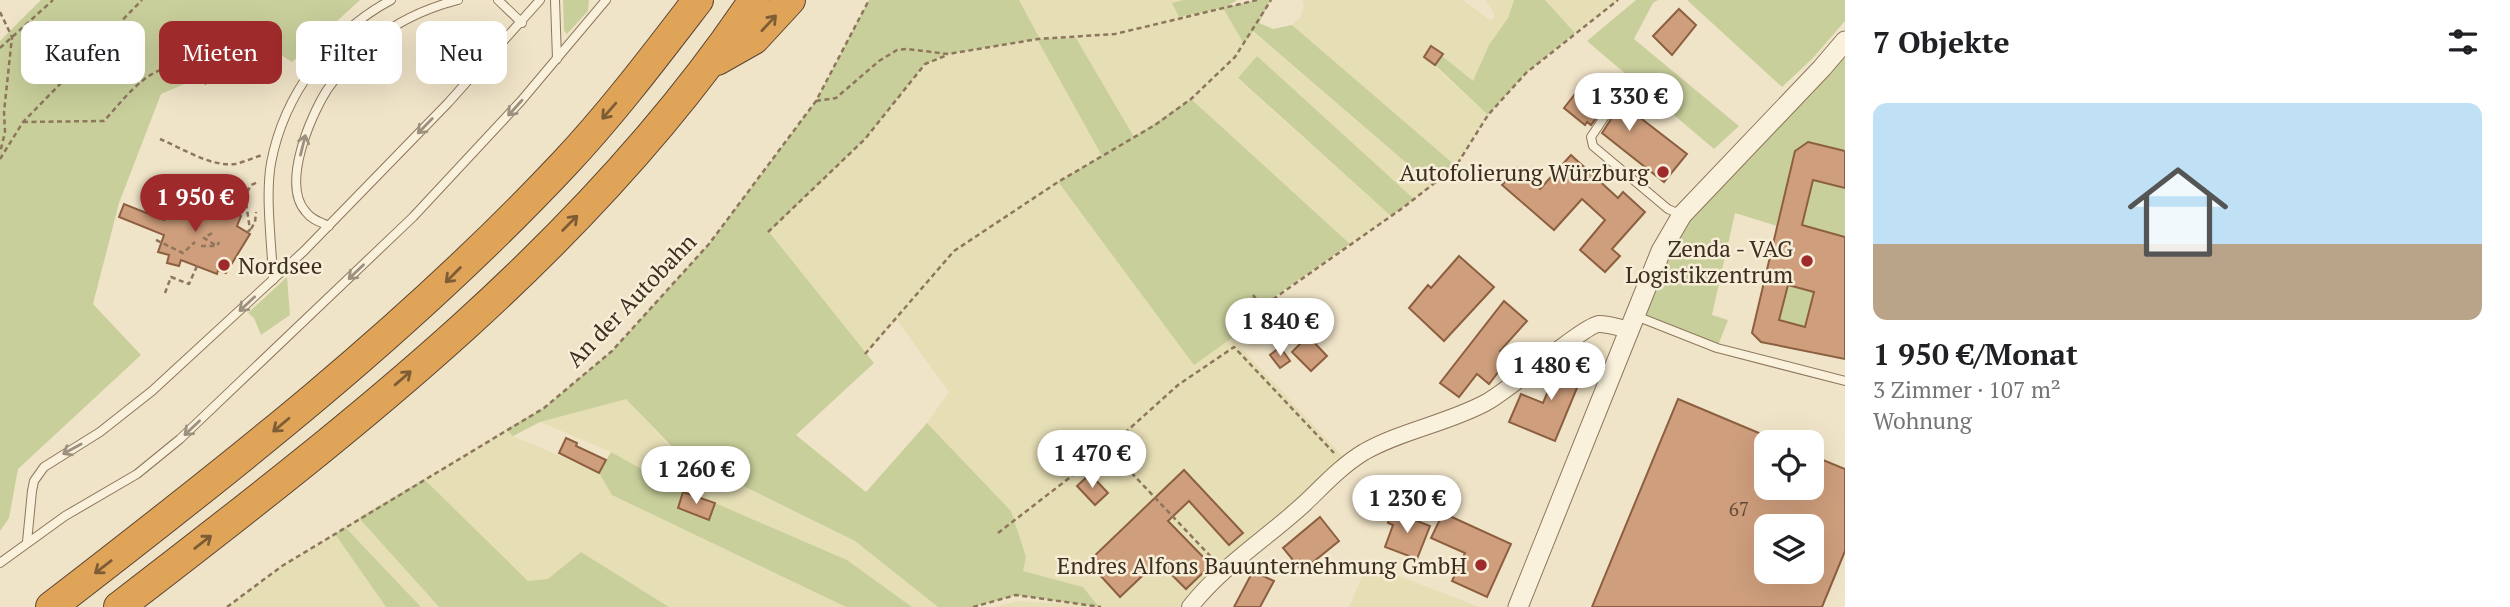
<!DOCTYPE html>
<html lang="de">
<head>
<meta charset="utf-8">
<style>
	body { margin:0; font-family:"PT Serif",serif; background:#f6f6f6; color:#202124; height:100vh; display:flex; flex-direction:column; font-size:26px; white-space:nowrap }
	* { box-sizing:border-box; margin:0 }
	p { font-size:23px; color:#757577 }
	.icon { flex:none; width:38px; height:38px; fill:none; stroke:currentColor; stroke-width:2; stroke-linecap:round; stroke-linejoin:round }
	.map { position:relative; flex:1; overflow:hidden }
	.panel { display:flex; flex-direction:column; background:#fff; width:665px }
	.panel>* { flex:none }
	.banner { position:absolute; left:21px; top:21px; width:665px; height:63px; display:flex; gap:14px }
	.buttons { position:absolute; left:1754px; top:430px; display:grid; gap:14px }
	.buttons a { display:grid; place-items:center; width:70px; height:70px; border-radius:14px; background:#fff; box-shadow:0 7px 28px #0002; font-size:35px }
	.price { position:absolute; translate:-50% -60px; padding:0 16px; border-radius:24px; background:#fff; color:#222; font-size:23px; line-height:46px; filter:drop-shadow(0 2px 4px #0008) }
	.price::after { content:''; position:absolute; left:50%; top:42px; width:21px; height:16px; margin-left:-10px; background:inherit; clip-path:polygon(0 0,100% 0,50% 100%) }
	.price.selected { background:#9e2a2b; color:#fff }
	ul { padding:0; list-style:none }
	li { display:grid; align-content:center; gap:14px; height:371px; padding:0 28px }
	li span { display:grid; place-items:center; height:217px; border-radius:14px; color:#555 }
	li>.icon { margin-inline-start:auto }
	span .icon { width:126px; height:126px; fill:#fffc; stroke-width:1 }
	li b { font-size:30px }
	h2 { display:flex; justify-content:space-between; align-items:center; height:84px; padding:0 28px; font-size:30px }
	.pill { padding:0 24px; border-radius:14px; background:#fff; box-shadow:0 7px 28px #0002; font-size:24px; line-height:63px }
	.pill.selected { background:#9e2a2b; color:#fff }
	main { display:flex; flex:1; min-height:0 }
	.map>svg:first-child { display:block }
	.farmland { fill:#e6deb5 }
	.green { fill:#c9cf9b }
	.building { fill:#cf9f7d; stroke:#8d5f41; stroke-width:2; fill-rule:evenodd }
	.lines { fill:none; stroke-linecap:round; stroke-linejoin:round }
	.service-casing { stroke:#8d765c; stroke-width:10 }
	.minor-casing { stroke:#8d765c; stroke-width:18 }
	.tertiary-casing { stroke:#8d765c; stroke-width:21 }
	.motorway-casing { stroke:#5b4430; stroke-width:32 }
	.path { stroke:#8d765c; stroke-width:2.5; stroke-dasharray:5 3.5; stroke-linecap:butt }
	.service { stroke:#faf1dc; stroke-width:8 }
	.minor { stroke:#faf1dc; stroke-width:16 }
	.tertiary { stroke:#faf1dc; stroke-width:19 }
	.motorway { stroke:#e0a458; stroke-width:30 }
	.oneway { stroke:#7e5d36 }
	.oneway2 { stroke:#9c907e }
	.poi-dot { fill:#9e2a2b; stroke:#f7eed8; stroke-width:2.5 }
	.labels { text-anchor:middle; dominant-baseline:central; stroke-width:5; stroke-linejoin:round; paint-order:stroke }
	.number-label { font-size:19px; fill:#624a37 }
	.poi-label { font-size:23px; fill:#3d2e20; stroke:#f7eed8; text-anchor:end }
	.street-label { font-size:23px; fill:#3d2e20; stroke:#f7eed8 }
</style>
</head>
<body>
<main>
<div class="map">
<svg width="1845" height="607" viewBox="0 0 1845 607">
	<rect width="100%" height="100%" fill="#f0e4c8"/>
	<g class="farmland">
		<path d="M1019 0H1184L1173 4 1179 17 1223 8 1244 43 1252 31 1432 185 1414 199 1257 56 1238 79 1391 216 1350 244 1191 99 1134 137 1076 38 1040 39Z"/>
		<path d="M1303 0H1463L1490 20 1494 17V13L1486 0H1514L1508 18 1473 83 1432 46 1424 57 1488 115 1456 166 1292 25 1300 18 1304 7Z"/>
		<path d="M1545 0H1618L1575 33Z"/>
		<path d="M1038 39 1102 156 1058 183 1194 364 1232 338 1349 463 1190 607H994L1018 601 1098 606 1083 587 1022 571 1011 511 927 423 949 392 897 320 865 354 768 232 865 139 925 64 948 54Z"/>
		<path d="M626 398 675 453 855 541 938 607H912L847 560 715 503 683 492 611 452 540 422Z"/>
		<path d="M506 429 513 436 599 473 613 495 846 607H669L581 552 548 580 528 581 424 479Z"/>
		<path d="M359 518 439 607H421L345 527Z"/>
		<path d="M335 534 386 607H227L282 566Z"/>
		<path d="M1368 564 1479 607H1349Z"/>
	</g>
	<g class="green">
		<path d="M41 0H360L292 62 264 44C244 47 225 44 222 68L161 94 119 203 93 304 141 355 18 469 9 518 0 531V41Z"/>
		<path d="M563 0H589L588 11 567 34 564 31Z"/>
		<path d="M869 0H1019L1040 39 1076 38 1134 137 1191 99 1350 244 1261 306 1232 338 1194 365 1058 182 1102 156 1037 39 948 54 925 64 865 139 769 232 874 363 796 435 866 492 927 423 1011 511 1026 557 1023 571 1083 587 1099 607 1016 595 973 607H938L855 541 680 455 626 399 540 422 513 436 506 429 544 408 612 351 709 244 816 101Z"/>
		<path d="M1184 0H1237L1226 7 1257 0H1271L1259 23 1273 29 1292 25 1456 166 1432 185 1253 31 1244 44 1223 8 1179 17 1172 3Z"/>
		<path d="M1514 0H1545L1575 33 1526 73 1488 115 1435 65 1441 55 1473 81 1489 45 1508 18Z"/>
		<path d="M1636 0H1658L1653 3 1634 39 1739 126 1714 149 1587 41Z"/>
		<path d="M1687 0H1845V21L1813 58 1782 87Z"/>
		<path d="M1845 41V148L1844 151 1808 142 1795 151 1777 226 1735 213 1712 315 1728 320 1717 348 1636 316 1661 251Z"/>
		<path d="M1257 56 1414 199 1391 216 1238 78Z"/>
		<path d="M1813 180 1845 188V237L1802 225Z"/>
		<path d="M287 277 290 315 261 335 254 318 248 313Z"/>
		<path d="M1788 285 1814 292 1805 327 1779 320Z"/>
		<path d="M611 452 683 492 678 509 708 519 715 503 847 560 912 607H846L612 495 599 473Z"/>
		<path d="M424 479 528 581 548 579 581 552 669 607H439L359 518Z"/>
		<path d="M345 527 421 607H386L335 534Z"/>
	</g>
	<g class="building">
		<path d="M1679 9 1696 25 1672 55 1653 36Z"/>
		<path d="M1431 46 1443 54 1435 65 1424 57Z"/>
		<path d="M1583 84 1616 110 1621 103 1687 154 1664 182 1602 133 1611 119 1609 111 1602 110 1591 125 1587 122 1585 125 1564 108Z"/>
		<path d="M1808 142 1845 151V188L1813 180 1802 225 1845 237V359L1761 342 1752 333 1795 151ZM1788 285 1814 292 1805 327 1779 320Z"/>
		<path d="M1571 155 1618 198 1623 192 1645 212 1612 249 1620 256 1605 272 1580 250 1605 220 1582 199 1554 230 1502 185 1517 168 1540 189Z"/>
		<path d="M182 193 241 216 237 226 250 234 226 273 218 270 217 274 181 260 179 266 167 263 169 255 158 252 164 235 119 217 124 204 164 220 167 212 174 214Z"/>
		<path d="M1459 256 1494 287 1444 341 1409 308 1428 285 1431 288Z"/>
		<path d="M1504 301 1527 321 1500 351 1509 358 1489 384 1477 374 1459 397 1440 383Z"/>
		<path d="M1308 336 1327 356 1311 371 1292 352Z"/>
		<path d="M1280 347 1290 361 1280 368 1270 355Z"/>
		<path d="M1572 352 1589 359 1555 441 1509 422 1521 394 1543 403 1557 370 1564 373Z"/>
		<path d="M1678 399 1766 436V488H1811V455L1845 469V551L1822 607H1592ZM1766 527H1811V572H1766Z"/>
		<path d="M566 438 577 443 576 446 606 460 599 473 559 453Z"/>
		<path d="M1184 470 1243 533 1229 545 1189 501 1168 521 1211 565 1186 589 1158 561 1120 597 1088 562Z"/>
		<path d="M1090 474 1108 493 1095 505 1077 486Z"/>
		<path d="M683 492 715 503 709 520 678 508Z"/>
		<path d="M1392 511 1430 526 1417 559 1385 547 1393 525 1388 523Z"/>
		<path d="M1443 513 1511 544 1487 597 1452 581 1465 553 1431 538Z"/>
		<path d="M1320 517 1339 541 1302 571 1283 548Z"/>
		<path d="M1253 571 1274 581 1260 607H1234Z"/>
	</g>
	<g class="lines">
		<defs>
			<g id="service">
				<path d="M498 0 522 23"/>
				<path d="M555 0 557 59"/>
				<path d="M1605 116 1591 137 1593 146 1668 209 1682 215"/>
				<path d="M329 226C320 222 312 220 306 212 281 185 310 117 327 90 337 75 350 62 363 50 390 25 423 9 458 0"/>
				<path d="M273 280C272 244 265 198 271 163 284 94 331 32 391 0"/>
				<path d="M1636 316 1717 348 1845 381"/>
				<path d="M27 542 32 491 34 481 44 467 100 432 152 391 304 251 448 103 540 0"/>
				<path d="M0 563 65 516 137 474 180 439 413 217 521 101 606 0"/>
			</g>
			<path id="minor" d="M1190 607C1222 566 1267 538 1304 504 1324 485 1341 466 1364 452 1403 430 1449 423 1487 402 1508 391 1586 324 1599 324 1609 324 1621 328 1630 330"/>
			<path id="tertiary" d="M1518 607 1661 251 1682 215 1822 68 1845 41"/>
			<g id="motorway">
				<path d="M717 60 754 39 790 0"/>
				<path d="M51 607C230 469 409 329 564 164 612 113 655 56 698 0"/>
				<path d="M119 607C350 429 590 245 754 0"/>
			</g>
		</defs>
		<use href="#service" class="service-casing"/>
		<use href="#minor" class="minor-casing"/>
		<use href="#tertiary" class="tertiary-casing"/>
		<use href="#motorway" class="motorway-casing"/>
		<g class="path">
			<path d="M0 12 12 37 4 112 5 132 0 153"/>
			<path d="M0 48 53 0"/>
			<path d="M816 101 836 98 879 61 897 50 907 49 948 54 1038 39 1115 34 1257 0"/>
			<path d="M23 122 104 121C132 90 166 41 207 85"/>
			<path d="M160 139C182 148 210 167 235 164 244 162 253 158 262 155"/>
			<path d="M0 159 23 122 142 0"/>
			<path d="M251 229 255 222 256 212"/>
			<path d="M247 232 250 230 245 196 251 185 258 182"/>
			<path d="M768 232 865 139 925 64 945 56"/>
			<path d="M212 233 204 238 217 246"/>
			<path d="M156 240 183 253 195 242"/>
			<path d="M201 246H217L219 242"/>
			<path d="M165 293 171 277 189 284 197 266"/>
			<path d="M1253 295 1261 306"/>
			<path d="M1252 314 1404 207 1456 166 1488 115 1526 73 1618 0"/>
			<path d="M865 354 954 251 1058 182 1155 125 1191 99 1235 57 1271 0"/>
			<path d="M1108 448 1213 559"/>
			<path d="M998 533 1108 448 1178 385 1234 347 1334 453"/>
			<path d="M227 607 282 566 544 408 612 351 709 244 816 101 869 0"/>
			<path d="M973 607 1016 595 1101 607"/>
		</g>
		<use href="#service" class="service"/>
		<use href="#minor" class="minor"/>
		<use href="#tertiary" class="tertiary"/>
		<use href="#motorway" class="motorway"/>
	</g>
	<defs><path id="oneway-shaft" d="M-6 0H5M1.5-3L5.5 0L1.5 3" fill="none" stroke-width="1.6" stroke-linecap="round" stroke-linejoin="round" transform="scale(1.75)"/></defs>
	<g class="oneway">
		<use href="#oneway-shaft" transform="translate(769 23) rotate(-47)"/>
		<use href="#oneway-shaft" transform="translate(609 111) rotate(131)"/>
		<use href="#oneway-shaft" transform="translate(570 223) rotate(-45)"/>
		<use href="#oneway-shaft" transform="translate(453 275) rotate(135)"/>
		<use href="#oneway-shaft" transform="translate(403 378) rotate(-41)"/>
		<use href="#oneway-shaft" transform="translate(281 425) rotate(140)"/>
		<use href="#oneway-shaft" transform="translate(203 542) rotate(-38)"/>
		<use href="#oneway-shaft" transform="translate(103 567) rotate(142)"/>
	</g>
	<g class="oneway2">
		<use href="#oneway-shaft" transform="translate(515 108) rotate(132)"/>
		<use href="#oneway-shaft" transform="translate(425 126) rotate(134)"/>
		<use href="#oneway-shaft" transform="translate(303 145) rotate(-76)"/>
		<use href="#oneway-shaft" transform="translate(356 272) rotate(136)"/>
		<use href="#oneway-shaft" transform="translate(247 304) rotate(137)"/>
		<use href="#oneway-shaft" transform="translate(192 428) rotate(137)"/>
		<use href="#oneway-shaft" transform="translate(72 449) rotate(151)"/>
	</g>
	<g class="poi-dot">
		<circle cx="1663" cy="172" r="7"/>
		<circle cx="1807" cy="261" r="7"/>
		<circle cx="224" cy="265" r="7"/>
		<circle cx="1481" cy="565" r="7"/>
	</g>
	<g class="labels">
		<g class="number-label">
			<text x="1739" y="508">67</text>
		</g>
		<g class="poi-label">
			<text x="1649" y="172">Autofolierung Würzburg</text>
			<text x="1793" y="248">Zenda - VAG<tspan x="1793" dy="26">Logistikzentrum</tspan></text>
			<text x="238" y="265" text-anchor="start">Nordsee</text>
			<text x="1467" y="565">Endres Alfons Bauunternehmung GmbH</text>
		</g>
		<g class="street-label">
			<text transform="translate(631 300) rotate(-46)">An der Autobahn</text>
		</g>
	</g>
</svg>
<div class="buttons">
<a><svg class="icon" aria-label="locate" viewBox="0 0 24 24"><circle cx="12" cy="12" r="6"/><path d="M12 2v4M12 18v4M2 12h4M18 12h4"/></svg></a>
<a><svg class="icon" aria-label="layers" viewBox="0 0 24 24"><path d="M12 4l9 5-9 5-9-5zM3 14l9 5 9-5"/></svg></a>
</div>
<b class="price" style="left:1629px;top:133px">1 330 €</b>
<b class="price selected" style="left:195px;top:234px">1 950 €</b>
<b class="price" style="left:1280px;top:358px">1 840 €</b>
<b class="price" style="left:1551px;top:402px">1 480 €</b>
<b class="price" style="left:1092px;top:490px">1 470 €</b>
<b class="price" style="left:696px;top:506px">1 260 €</b>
<b class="price" style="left:1407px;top:535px">1 230 €</b>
<div class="banner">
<a class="pill">Kaufen</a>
<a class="pill selected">Mieten</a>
<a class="pill">Filter</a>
<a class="pill">Neu</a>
</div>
</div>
<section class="panel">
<h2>7 Objekte<svg class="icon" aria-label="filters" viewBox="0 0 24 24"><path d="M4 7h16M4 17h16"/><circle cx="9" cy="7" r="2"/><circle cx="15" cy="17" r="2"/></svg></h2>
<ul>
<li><span style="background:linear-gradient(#bfe0f5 65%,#b9a48a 0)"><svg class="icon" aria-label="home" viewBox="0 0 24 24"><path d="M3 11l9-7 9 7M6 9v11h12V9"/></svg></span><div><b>1 950 €/Monat</b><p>3 Zimmer · 107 m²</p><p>Wohnung</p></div></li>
</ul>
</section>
</main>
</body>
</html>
